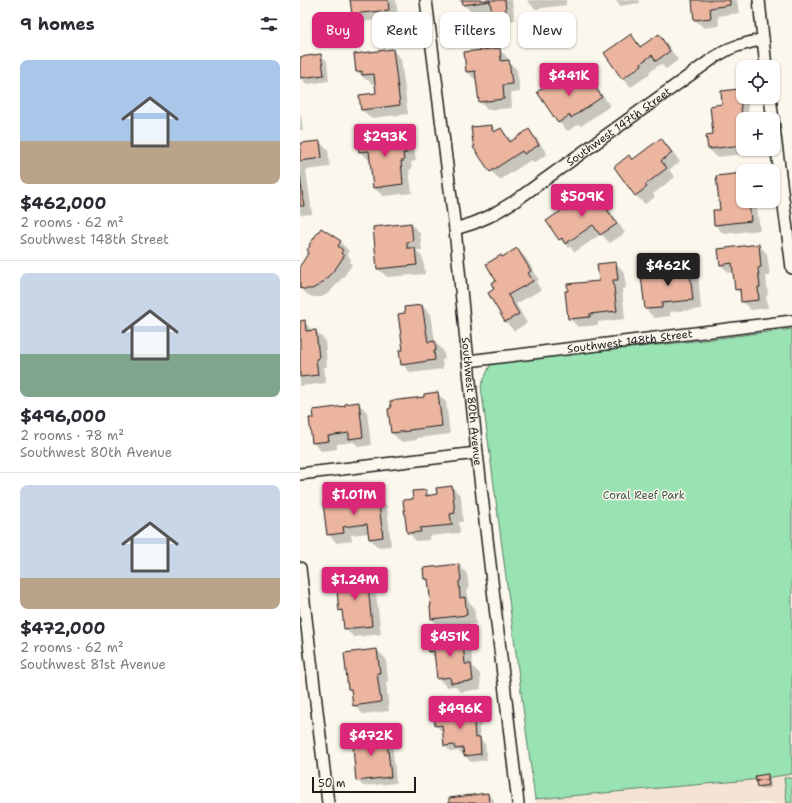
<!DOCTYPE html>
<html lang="en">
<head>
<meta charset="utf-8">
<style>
	body { margin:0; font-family:"Shantell Sans",sans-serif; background:#f7f7f7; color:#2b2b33; height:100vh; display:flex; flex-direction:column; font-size:15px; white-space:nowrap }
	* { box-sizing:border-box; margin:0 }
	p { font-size:13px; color:#7c7c81 }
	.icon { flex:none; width:22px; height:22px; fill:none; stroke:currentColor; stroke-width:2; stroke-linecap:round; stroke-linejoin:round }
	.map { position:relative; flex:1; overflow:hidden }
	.sheet { display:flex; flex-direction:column; background:#fff; width:300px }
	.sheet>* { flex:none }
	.guide { position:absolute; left:12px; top:12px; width:380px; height:36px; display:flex; gap:8px }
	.controls { position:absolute; left:436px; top:60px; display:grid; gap:8px }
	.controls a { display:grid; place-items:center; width:44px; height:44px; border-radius:8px; background:#fff; box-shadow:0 1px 3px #0004; font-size:20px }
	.scale { position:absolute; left:12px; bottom:10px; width:104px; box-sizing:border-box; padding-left:4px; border:2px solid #1c1c1c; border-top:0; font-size:11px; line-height:14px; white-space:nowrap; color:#1c1c1c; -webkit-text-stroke:3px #fbf7ec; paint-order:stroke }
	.price { position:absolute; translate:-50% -34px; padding:0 9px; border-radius:4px; background:#db2777; color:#fff; font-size:13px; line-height:26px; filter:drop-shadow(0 1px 2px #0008) }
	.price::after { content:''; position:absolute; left:50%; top:24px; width:12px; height:9px; margin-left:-6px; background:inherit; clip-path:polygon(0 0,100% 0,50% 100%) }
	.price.selected { background:#222; color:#fff }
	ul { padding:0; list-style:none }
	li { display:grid; align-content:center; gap:8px; height:212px; padding:0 20px }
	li+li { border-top:1px solid #e1e1e2 }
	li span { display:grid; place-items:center; height:124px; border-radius:8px; color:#555 }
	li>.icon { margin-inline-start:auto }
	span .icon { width:72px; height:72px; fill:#fffc; stroke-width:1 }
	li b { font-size:17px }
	h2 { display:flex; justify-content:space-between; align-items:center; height:48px; padding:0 20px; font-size:17px }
	.pill { padding:0 14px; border-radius:8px; background:#fff; box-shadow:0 1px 3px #0004; font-size:14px; line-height:36px }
	.pill.selected { background:#db2777; color:#fff }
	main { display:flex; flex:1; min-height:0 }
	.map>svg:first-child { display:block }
	.built { fill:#f6e3d5 }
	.green { fill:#99e2b2; stroke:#5a7f67 }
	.shadow { fill:#0003 }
	.building { fill:#ebb5a0; stroke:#1c1c1c }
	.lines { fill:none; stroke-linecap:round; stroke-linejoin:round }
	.street-casing { stroke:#1c1c1c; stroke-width:14 }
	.street { stroke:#fbf7ec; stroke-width:11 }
	.labels { text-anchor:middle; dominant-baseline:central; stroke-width:3; stroke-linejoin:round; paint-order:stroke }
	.street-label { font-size:11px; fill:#1c1c1c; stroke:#fbf7ec }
	.park-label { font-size:11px; fill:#425749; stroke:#fbf7ec }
</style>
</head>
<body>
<main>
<section class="sheet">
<h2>9 homes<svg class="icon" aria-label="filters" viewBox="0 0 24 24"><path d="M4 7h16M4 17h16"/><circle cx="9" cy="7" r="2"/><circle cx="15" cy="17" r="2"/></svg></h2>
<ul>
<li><span style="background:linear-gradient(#a9c7e8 65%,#b9a48a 0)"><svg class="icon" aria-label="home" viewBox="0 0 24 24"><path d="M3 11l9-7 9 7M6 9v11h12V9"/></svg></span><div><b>$462,000</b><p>2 rooms · 62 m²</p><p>Southwest 148th Street</p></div></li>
<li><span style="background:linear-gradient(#c9d6e8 65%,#7fa58c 0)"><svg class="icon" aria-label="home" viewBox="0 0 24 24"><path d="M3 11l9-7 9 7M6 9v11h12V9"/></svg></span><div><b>$496,000</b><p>2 rooms · 78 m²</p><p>Southwest 80th Avenue</p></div></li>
<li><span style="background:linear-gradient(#c9d6e8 75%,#b9a48a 0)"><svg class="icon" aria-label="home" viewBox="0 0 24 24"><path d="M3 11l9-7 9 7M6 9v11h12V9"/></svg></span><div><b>$472,000</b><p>2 rooms · 62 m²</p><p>Southwest 81st Avenue</p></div></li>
</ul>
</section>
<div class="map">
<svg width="492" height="803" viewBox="0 0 492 803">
	<rect width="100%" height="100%" fill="#fbf7ec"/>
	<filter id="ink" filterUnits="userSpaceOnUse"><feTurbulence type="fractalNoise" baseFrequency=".025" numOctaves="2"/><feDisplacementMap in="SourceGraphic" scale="8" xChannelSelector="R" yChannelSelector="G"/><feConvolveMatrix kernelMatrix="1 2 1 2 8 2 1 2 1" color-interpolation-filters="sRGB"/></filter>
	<g filter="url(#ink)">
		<path class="built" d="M492 774V803H236L235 799 451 780Z"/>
		<g class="green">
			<path d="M492 329V774L451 780 235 799 181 386 191 363 404 340Z"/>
			<path d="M484 778H492V803H487Z"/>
		</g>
		<g class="shadow">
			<path d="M51 0H96L98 18 61 22 53 13Z"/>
			<path d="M158 0H212L215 20 202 22 193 13 192 10 173 13Z"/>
			<path d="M227 0H266V5L235 9Z"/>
			<path d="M315 0H339L340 3 320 6Z"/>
			<path d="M393 0H437L439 13 418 16 419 26 404 28 395 20Z"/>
			<path d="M331 36 342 47 359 36 367 44 378 60 366 69 361 64 349 72 350 74 331 87 322 78Z"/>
			<path d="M199 49 208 58V61L217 70 220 92 211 93 212 108 188 110 180 102 177 80H176L167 72Z"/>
			<path d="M93 50 101 59 108 114 71 118 62 110 77 94 76 83 72 84 68 80H66L57 71Z"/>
			<path d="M21 55 27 61 29 81 7 84 1 78 0 58Z"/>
			<path d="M285 74 294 83 310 106 281 126 279 124 268 131 259 123 238 92 258 79 266 87Z"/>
			<path d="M438 90 443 94V97H446L447 98 449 119H443V149H455V153L417 157 409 149 423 105Z"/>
			<path d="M0 115 1 116 3 130H0Z"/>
			<path d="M192 126 197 132 201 129 212 141 229 130 237 139 247 154 234 163 231 160 200 180 191 171 175 147Z"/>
			<path d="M104 133 113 142 116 161 111 162 112 169 109 170 112 193 83 196 74 188 71 160H69L60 152Z"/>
			<path d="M361 139 370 148 380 162 369 170 375 177 353 194 355 197 345 204 336 196 315 167 329 157 333 160Z"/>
			<path d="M19 142 28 150 30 167 6 170 12 214 0 215V144Z"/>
			<path d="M443 174V201H456L460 230 424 234 415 225 414 211H421Z"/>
			<path d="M293 190 302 199 325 233 310 243 301 234 275 252 270 247 269 248 260 239Z"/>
			<path d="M111 224 120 233 122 250H116L123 258 125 274 87 277 78 269Z"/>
			<path d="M22 229 40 242 49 251 47 254 51 259 50 262 52 265 44 276 29 293 22 297H13L8 295 0 288V268L11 252Z"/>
			<path d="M459 245 467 254 470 276H466L468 295 466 296 468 308 451 310 442 301V295L436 289 434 272 429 273 420 264Z"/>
			<path d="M217 249 226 258 239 280 236 282 241 290 216 304 227 323 214 331 206 322 189 293 196 290 202 258Z"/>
			<path d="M316 263 324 272 326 288 322 289 325 319 298 322V325L278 327 269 318Z"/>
			<path d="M389 264 398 273 401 309 370 312V316L354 318 346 309 376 273Z"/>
			<path d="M122 306 131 314 135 342 143 350 145 359 142 360 143 369 111 373 102 364 106 314Z"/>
			<path d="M0 322H4L13 331H16L25 340 27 367H24L26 383 0 386Z"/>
			<path d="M137 393 146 402 150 434 117 438V440L101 442 92 433 89 410Z"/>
			<path d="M58 403 67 412 71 445 59 447 54 442 37 444V449L21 451 13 442 15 419Z"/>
			<path d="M152 487 161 496 163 522H159L160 533 129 536V540L116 541 108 532 114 500 126 491 131 496 138 495Z"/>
			<path d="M78 497 87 506 91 546 78 547 70 539 69 533 51 535 52 541 37 543 28 534Z"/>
			<path d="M159 565 167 574 169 589H167L168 601 174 607 176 624 141 628 132 619 131 607 132 606 130 583 125 579Z"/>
			<path d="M57 575 59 577 66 576 75 585 81 634 54 637 45 629 43 613 40 610 41 591Z"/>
			<path d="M161 635 170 643 173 667 180 674 181 689 160 692 155 686 147 687 138 678 135 658 128 651Z"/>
			<path d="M77 650 86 659 88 681 86 682 89 711 63 714 54 705 52 692 49 689Z"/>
			<path d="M176 709 181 715 182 726 179 727 180 739 185 744 187 760 171 762 165 756V754H162L158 751 151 752 145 746 143 731H141L136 725Z"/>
			<path d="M86 733 92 739 96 783 63 786 57 780Z"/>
			<path d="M467 775 470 778 471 788 460 789 458 786Z"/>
			<path d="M188 794 194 800V803H150Z"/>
		</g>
		<g class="building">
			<path d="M50 0H88L89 10 52 14Z"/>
			<path d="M162 0H205L206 11 192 14 190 1 163 5Z"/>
			<path d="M392 0H430V5L410 8 411 18 394 20Z"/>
			<path d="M331 34 340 47 359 34 370 51 356 61 352 55 341 63 342 65 322 79 304 53Z"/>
			<path d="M200 48 201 61 209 60 212 84 203 85 204 99 179 102 175 71 166 72 164 52Z"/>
			<path d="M93 49 100 105 61 110 59 95 76 93 74 74 62 75V71L56 72 54 54Z"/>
			<path d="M21 54 24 75 0 78V57Z"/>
			<path d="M285 73 302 97 271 118 270 115 258 123 237 92 258 77 264 87Z"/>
			<path d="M439 89 443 126V145L408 149 406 135 413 134 410 106 422 104 421 91Z"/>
			<path d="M192 125V130L194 132 201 128 210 142 229 129 239 145 224 154 222 151 190 172 173 147 175 146 173 143 171 127Z"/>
			<path d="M105 132 107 153H103L104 161H101L103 184 73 188 69 151 59 152 58 137Z"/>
			<path d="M361 138 372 153 361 161 367 168 345 185 347 187 335 196 314 167 329 155 332 160Z"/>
			<path d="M20 141 22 158 0 161V143Z"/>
			<path d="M443 173V201H449L451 221 414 225 413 210H420L416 176Z"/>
			<path d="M0 176 4 206H0Z"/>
			<path d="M293 189 317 224 300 235 293 225 265 244 262 238 259 240 246 221Z"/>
			<path d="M111 223 113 241 107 242V248H115L117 265 77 269 73 227Z"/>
			<path d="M21 228 41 241 38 246 43 250 41 253 44 256 36 268 21 284 12 289H3L0 288V266L9 252 7 250 10 246 9 245Z"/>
			<path d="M459 244 461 267 458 268 460 287H458L459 300 441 302 440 289 435 290 432 263 420 265 418 249Z"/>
			<path d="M217 248 231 271 228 273 233 281 208 295 219 314 205 322 188 293 194 289 191 283 196 281 186 264 201 255 202 257Z"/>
			<path d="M316 262 318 280H313L317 311 290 314V317L268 319 265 291H268L267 284 299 281 297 264Z"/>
			<path d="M389 263 393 300 362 303V308L345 309 341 276 375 272 374 265Z"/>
			<path d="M122 305 128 342 135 341 136 351H134L135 360 101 365 99 350H103L98 314 105 313 104 307Z"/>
			<path d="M5 320 6 331 16 330 19 358 16 359 18 375 0 377V321Z"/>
			<path d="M138 392 142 426 109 430V431L91 433 88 409 91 408 90 401 124 397V394Z"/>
			<path d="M59 402 63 437 49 439V433L28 436 29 441 12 443 9 418H14L13 410 45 406V404Z"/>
			<path d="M152 486 155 513 150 514 152 525 120 528 121 532 107 533 103 500 113 499 112 491 126 490V496L137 494 136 488Z"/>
			<path d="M78 496 83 537 69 539 67 524 43 527 44 533 27 535 23 503Z"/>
			<path d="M159 564 161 580 159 581 160 598 165 597 167 615 131 619 130 606H131L128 579H124L123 568Z"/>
			<path d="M58 574V576L67 575 72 626 44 629 42 610 39 611 37 591H40L38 576Z"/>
			<path d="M162 633 165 664H171L173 681 151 683 150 677 137 679 134 651 128 652 126 638Z"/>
			<path d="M77 649 80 673H77L81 702 53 706 51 689H48L44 653Z"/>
			<path d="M176 708 177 721 174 722 175 738 180 737 181 754 164 756 163 748 155 749 154 745 144 746 142 725 135 726 134 713Z"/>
			<path d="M86 732 91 777 56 781 52 736Z"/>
			<path d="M468 774V780L456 781 455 776Z"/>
			<path d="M468 780 469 785 457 787 456 781Z"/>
			<path d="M188 793 189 803H149V798Z"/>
		</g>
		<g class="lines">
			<defs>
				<g id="street">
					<path id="s1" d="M126 0 155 229 177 453 218 803"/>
					<path d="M459 0 466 67"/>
					<path d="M470 97 492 268"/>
					<path id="s2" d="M155 229 174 223 190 216 215 201 415 57 429 49 437 46 463 39"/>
					<path id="s3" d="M168 361 492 321"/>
					<path d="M0 474 177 453"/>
					<path d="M0 568 28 803"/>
				</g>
			</defs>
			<use href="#street" class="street-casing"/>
			<use href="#street" class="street"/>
		</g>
	</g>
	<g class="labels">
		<g class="street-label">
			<text stroke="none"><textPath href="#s2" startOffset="194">Southwest 147th Street</textPath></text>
			<text stroke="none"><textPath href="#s3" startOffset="163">Southwest 148th Street</textPath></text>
			<text stroke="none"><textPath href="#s1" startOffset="404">Southwest 80th Avenue</textPath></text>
		</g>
		<g class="park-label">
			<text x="344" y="495">Coral Reef Park</text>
		</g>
	</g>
</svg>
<div class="controls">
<a><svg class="icon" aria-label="locate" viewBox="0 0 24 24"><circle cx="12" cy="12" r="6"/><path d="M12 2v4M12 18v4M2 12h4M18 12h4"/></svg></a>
<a>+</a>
<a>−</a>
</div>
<div class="scale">50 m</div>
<b class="price" style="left:269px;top:97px">$441K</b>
<b class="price" style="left:85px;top:158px">$293K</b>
<b class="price" style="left:282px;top:218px">$509K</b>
<b class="price selected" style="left:368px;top:287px">$462K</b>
<b class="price" style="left:54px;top:516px">$1.01M</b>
<b class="price" style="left:55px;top:601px">$1.24M</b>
<b class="price" style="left:150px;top:658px">$451K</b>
<b class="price" style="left:160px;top:730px">$496K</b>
<b class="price" style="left:71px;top:757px">$472K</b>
<div class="guide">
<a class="pill selected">Buy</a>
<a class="pill">Rent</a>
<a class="pill">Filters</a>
<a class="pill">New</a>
</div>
</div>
</main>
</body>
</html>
